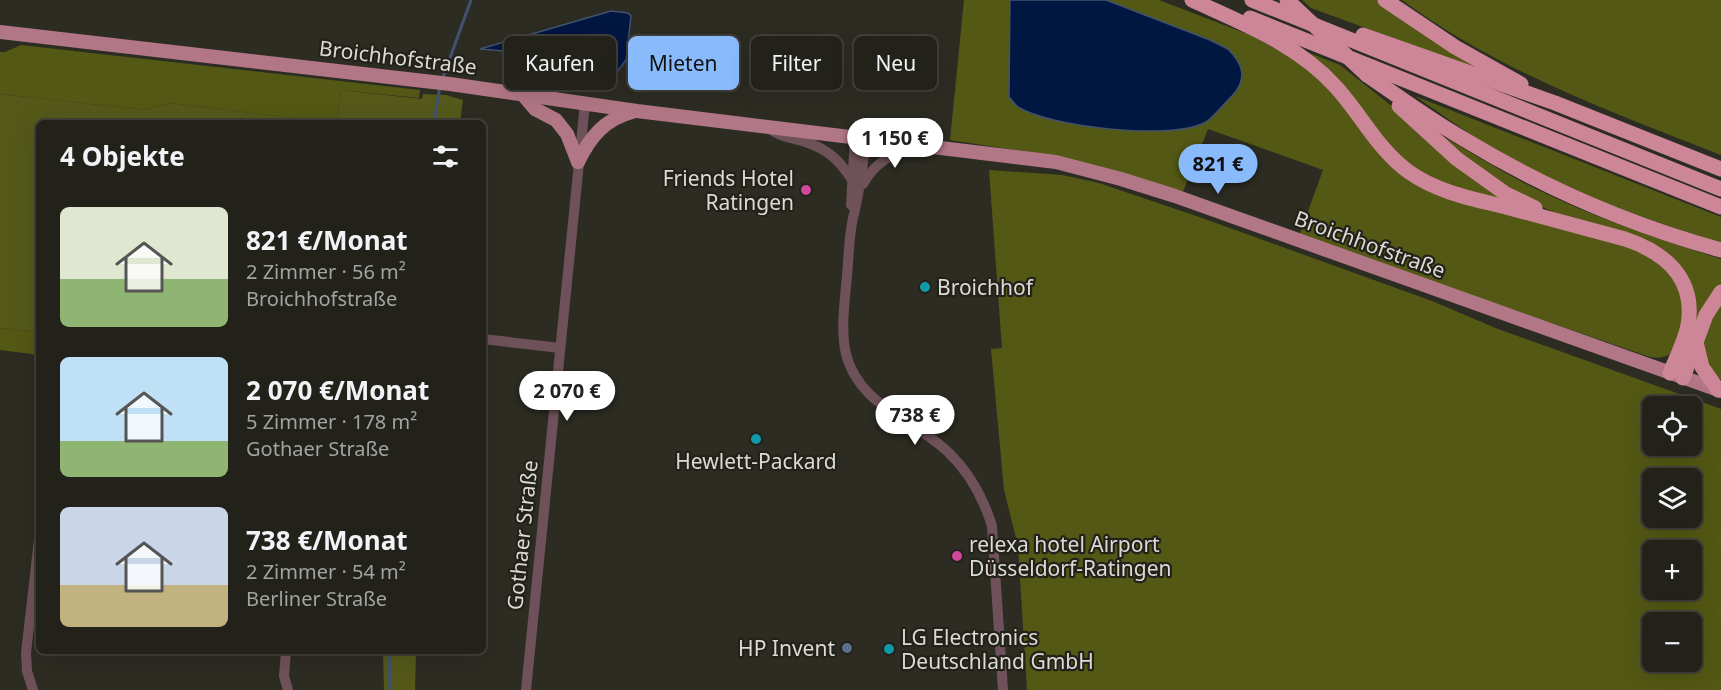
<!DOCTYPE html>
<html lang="de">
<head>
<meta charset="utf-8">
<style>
	body { margin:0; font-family:"Noto Sans",sans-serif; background:#2e2e27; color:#f1f3f6; height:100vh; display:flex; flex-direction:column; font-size:22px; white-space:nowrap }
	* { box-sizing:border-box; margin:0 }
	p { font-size:20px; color:#a2a3a2 }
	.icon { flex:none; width:33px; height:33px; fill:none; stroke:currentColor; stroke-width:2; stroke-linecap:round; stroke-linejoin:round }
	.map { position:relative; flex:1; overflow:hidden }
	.details { position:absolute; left:36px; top:120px; width:450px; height:534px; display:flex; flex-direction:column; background:#22211a; border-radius:9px; box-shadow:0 6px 24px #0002,0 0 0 2px #3f3e39 }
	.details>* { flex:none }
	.top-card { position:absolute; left:504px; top:36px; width:570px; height:54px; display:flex; gap:12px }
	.tools { position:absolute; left:1642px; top:396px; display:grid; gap:12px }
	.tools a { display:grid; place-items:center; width:60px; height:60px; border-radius:9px; background:#22211a; box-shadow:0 6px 24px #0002,0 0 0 2px #3f3e39; font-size:30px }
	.price { position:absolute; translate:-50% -51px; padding:0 14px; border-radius:21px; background:#fff; color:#222; font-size:20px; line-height:39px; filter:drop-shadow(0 2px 3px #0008) }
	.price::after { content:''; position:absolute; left:50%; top:36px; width:18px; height:14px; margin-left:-9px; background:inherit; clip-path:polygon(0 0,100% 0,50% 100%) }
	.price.active { background:#89bafc; color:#111 }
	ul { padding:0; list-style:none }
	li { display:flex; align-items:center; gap:18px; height:150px; padding:0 24px }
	li span { display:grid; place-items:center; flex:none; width:168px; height:120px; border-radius:9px; color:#555 }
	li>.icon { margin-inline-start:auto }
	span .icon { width:72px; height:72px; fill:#fffc; stroke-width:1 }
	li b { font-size:26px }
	h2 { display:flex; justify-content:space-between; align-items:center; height:72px; padding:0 24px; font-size:26px }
	.pill { padding:0 21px; border-radius:9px; background:#22211a; box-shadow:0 6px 24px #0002,0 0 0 2px #3f3e39; font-size:21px; line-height:54px }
	.pill.active { background:#89bafc; color:#111 }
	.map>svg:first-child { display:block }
	.green { fill:#54591a }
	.forest { fill:#535814; fill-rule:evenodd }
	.water { fill:#001742; stroke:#42526e; stroke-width:1.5 }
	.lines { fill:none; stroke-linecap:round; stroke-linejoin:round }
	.stream { stroke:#42526e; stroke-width:3 }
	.minor { stroke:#6f5259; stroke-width:10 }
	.major { stroke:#b27786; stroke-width:14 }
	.highway { stroke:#cc8698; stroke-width:15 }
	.highway-bridge { stroke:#cc8698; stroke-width:15 }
	.hotel-dot { fill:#d1479c; stroke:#23221a; stroke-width:2 }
	.culture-dot { fill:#0f9aa8; stroke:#23221a; stroke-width:2 }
	.service-dot { fill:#5c6f8a; stroke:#23221a; stroke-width:2 }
	.labels { text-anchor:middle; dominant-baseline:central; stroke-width:4.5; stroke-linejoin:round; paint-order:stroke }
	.street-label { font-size:21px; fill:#dbdad5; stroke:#23221a }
	.poi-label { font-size:21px; fill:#dbdad5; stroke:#23221a; text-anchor:start }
</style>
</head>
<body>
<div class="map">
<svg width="1721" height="690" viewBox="0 0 1721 690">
	<rect width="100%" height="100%" fill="#2d2c23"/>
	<g class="green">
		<path d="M341 90 422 99 423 94 446 95 463 100 460 123H337Z"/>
		<path d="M0 94 145 110 170 103 334 123H39V332L0 328Z"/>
		<path d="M383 651H416L415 690H384Z"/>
	</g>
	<g class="forest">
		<path d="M964 0H1010L1009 97 1017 106 1032 113 1206 122 1239 88 1142 13 1106 0H1159L1250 35 1289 56 1319 78 1405 175 1638 248 1669 270 1682 295 1683 320 1673 349 1669 355 1659 358 1650 357 1299 236 1323 170 1208 129 1182 194 1067 158 950 140Z"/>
		<path d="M1302 0H1377L1419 31 1483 71 1311 8Z"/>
		<path d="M1402 0H1721V155C1610 111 1498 71 1402 0Z"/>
		<path d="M21 45 420 90 419 98 341 90 337 123H334L170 103 145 110 0 94V52H5Z"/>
		<path d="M1297 48 1340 65 1519 207 1481 198 1412 171Z"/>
		<path d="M1415 96 1721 217V243C1647 220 1575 194 1508 157 1476 139 1445 117 1415 96Z"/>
		<path d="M1441 135C1468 151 1496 168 1524 183 1587 215 1654 238 1721 259V288L1695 331 1678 265 1521 198 1485 176Z"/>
		<path d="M989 170 1062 175 1099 183 1205 219 1432 301 1498 329 1721 409V690H1027L1018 546 1004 490 991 349 1002 348ZM1653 406H1692V446H1653ZM1653 478H1692V518H1653ZM1653 550H1692V590H1653ZM1653 622H1692V662H1653Z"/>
		<path d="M1721 301V380C1689 355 1706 330 1721 301Z"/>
		<path d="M0 328 39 332V355L0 350Z"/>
	</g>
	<g class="water">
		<path d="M1010 0H1106L1210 40 1228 49C1243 64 1248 79 1232 96 1224 103 1215 116 1206 122 1174 141 1049 127 1018 107 1015 105 1012 100 1009 97Z"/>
		<path d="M611 11 628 13 631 16 626 60 617 72 616 83 538 76 533 70 535 59 528 53 480 49Z"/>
	</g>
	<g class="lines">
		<g class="stream">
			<path d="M442 80 471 0"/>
			<path d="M434 123 440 86"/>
			<path d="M389 651 390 690"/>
		</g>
		<g class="minor">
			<path d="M768 128C778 135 783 136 795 139 822 145 838 157 852 180"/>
			<path d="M866 138C863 164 860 189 854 214 848 236 849 263 846 286 844 308 841 332 846 354 859 406 914 419 948 452 970 473 983 497 992 526L1003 690"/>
			<path d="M863 184C875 162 893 152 917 148"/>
			<path d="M851 205 855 137"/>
			<path d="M483 339 560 348"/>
			<path d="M286 651 284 676 288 690"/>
			<path d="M33 690 27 671 26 653 39 539"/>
			<path d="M526 690 585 103"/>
		</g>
		<g class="major">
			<path d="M0 32 450 84 637 111 1056 162 1121 179 1175 196 1721 391"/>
			<path d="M524 96 535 109 556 120 567 134 578 162"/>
			<path d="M578 162C590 137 605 119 632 112"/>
		</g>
		<g class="highway">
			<path d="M1192 0C1242 23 1297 44 1335 86 1361 114 1377 149 1409 172 1437 192 1473 199 1506 207 1546 218 1585 228 1625 239 1664 252 1696 278 1688 325 1685 341 1676 358 1670 373"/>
			<path d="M1252 0 1721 189"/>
			<path d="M1385 0 1455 47 1521 84"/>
			<path d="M1250 18 1721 207"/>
			<path d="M1363 35 1555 103 1721 169"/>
			<path d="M1367 75C1398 96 1429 119 1462 138 1542 187 1630 225 1721 250"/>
			<path d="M1399 106 1457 159 1506 194 1535 208"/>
			<path d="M1696 342 1702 367 1718 390"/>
			<path d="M1683 378 1706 315 1721 292"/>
		</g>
		<path class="highway-bridge" d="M1287 0 1367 75"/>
	</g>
	<g class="hotel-dot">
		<circle cx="806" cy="190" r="6"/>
		<circle cx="957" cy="556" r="6"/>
	</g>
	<g class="culture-dot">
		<circle cx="925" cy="287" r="6"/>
		<circle cx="756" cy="439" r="6"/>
		<circle cx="889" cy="649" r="6"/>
	</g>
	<circle class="service-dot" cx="847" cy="648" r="6"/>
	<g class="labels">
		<g class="street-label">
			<text transform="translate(398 57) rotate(7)">Broichhofstraße</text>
			<text transform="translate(1370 244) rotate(20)">Broichhofstraße</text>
			<text transform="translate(522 535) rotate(-84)">Gothaer Straße</text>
		</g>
		<g class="poi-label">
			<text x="794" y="178" text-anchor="end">Friends Hotel<tspan x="794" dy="24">Ratingen</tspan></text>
			<text x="937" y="287">Broichhof</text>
			<text x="756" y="461" text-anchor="middle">Hewlett-Packard</text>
			<text x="969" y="544">relexa hotel Airport<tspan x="969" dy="24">Düsseldorf-Ratingen</tspan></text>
			<text x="901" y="637">LG Electronics<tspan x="901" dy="24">Deutschland GmbH</tspan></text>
			<text x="835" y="648" text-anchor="end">HP Invent</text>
		</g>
	</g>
</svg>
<div class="tools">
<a><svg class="icon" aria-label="locate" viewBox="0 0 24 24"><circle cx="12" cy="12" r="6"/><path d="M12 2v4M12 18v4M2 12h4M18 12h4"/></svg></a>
<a><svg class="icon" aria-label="layers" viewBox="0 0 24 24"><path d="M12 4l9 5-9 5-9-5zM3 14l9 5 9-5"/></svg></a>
<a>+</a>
<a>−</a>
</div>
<b class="price" style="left:895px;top:169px">1 150 €</b>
<b class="price active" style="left:1218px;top:195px">821 €</b>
<b class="price" style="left:567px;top:422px">2 070 €</b>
<b class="price" style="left:915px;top:446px">738 €</b>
<div class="top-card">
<a class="pill">Kaufen</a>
<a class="pill active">Mieten</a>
<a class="pill">Filter</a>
<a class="pill">Neu</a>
</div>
<section class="details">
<h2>4 Objekte<svg class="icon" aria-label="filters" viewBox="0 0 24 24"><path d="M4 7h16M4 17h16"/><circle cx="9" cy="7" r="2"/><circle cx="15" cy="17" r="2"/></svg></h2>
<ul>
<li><span style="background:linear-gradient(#dfe7d0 60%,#8fb573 0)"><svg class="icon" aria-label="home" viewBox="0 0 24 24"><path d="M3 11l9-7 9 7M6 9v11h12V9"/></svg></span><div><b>821 €/Monat</b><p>2 Zimmer · 56 m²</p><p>Broichhofstraße</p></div></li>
<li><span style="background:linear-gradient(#bfe0f5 70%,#8fb573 0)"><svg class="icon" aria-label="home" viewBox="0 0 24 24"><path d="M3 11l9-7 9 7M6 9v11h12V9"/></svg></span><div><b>2 070 €/Monat</b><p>5 Zimmer · 178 m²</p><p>Gothaer Straße</p></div></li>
<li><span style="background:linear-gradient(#c9d6e8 65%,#c2b280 0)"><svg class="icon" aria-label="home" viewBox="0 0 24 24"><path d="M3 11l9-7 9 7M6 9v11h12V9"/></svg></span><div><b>738 €/Monat</b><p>2 Zimmer · 54 m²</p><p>Berliner Straße</p></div></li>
</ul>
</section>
</div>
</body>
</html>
